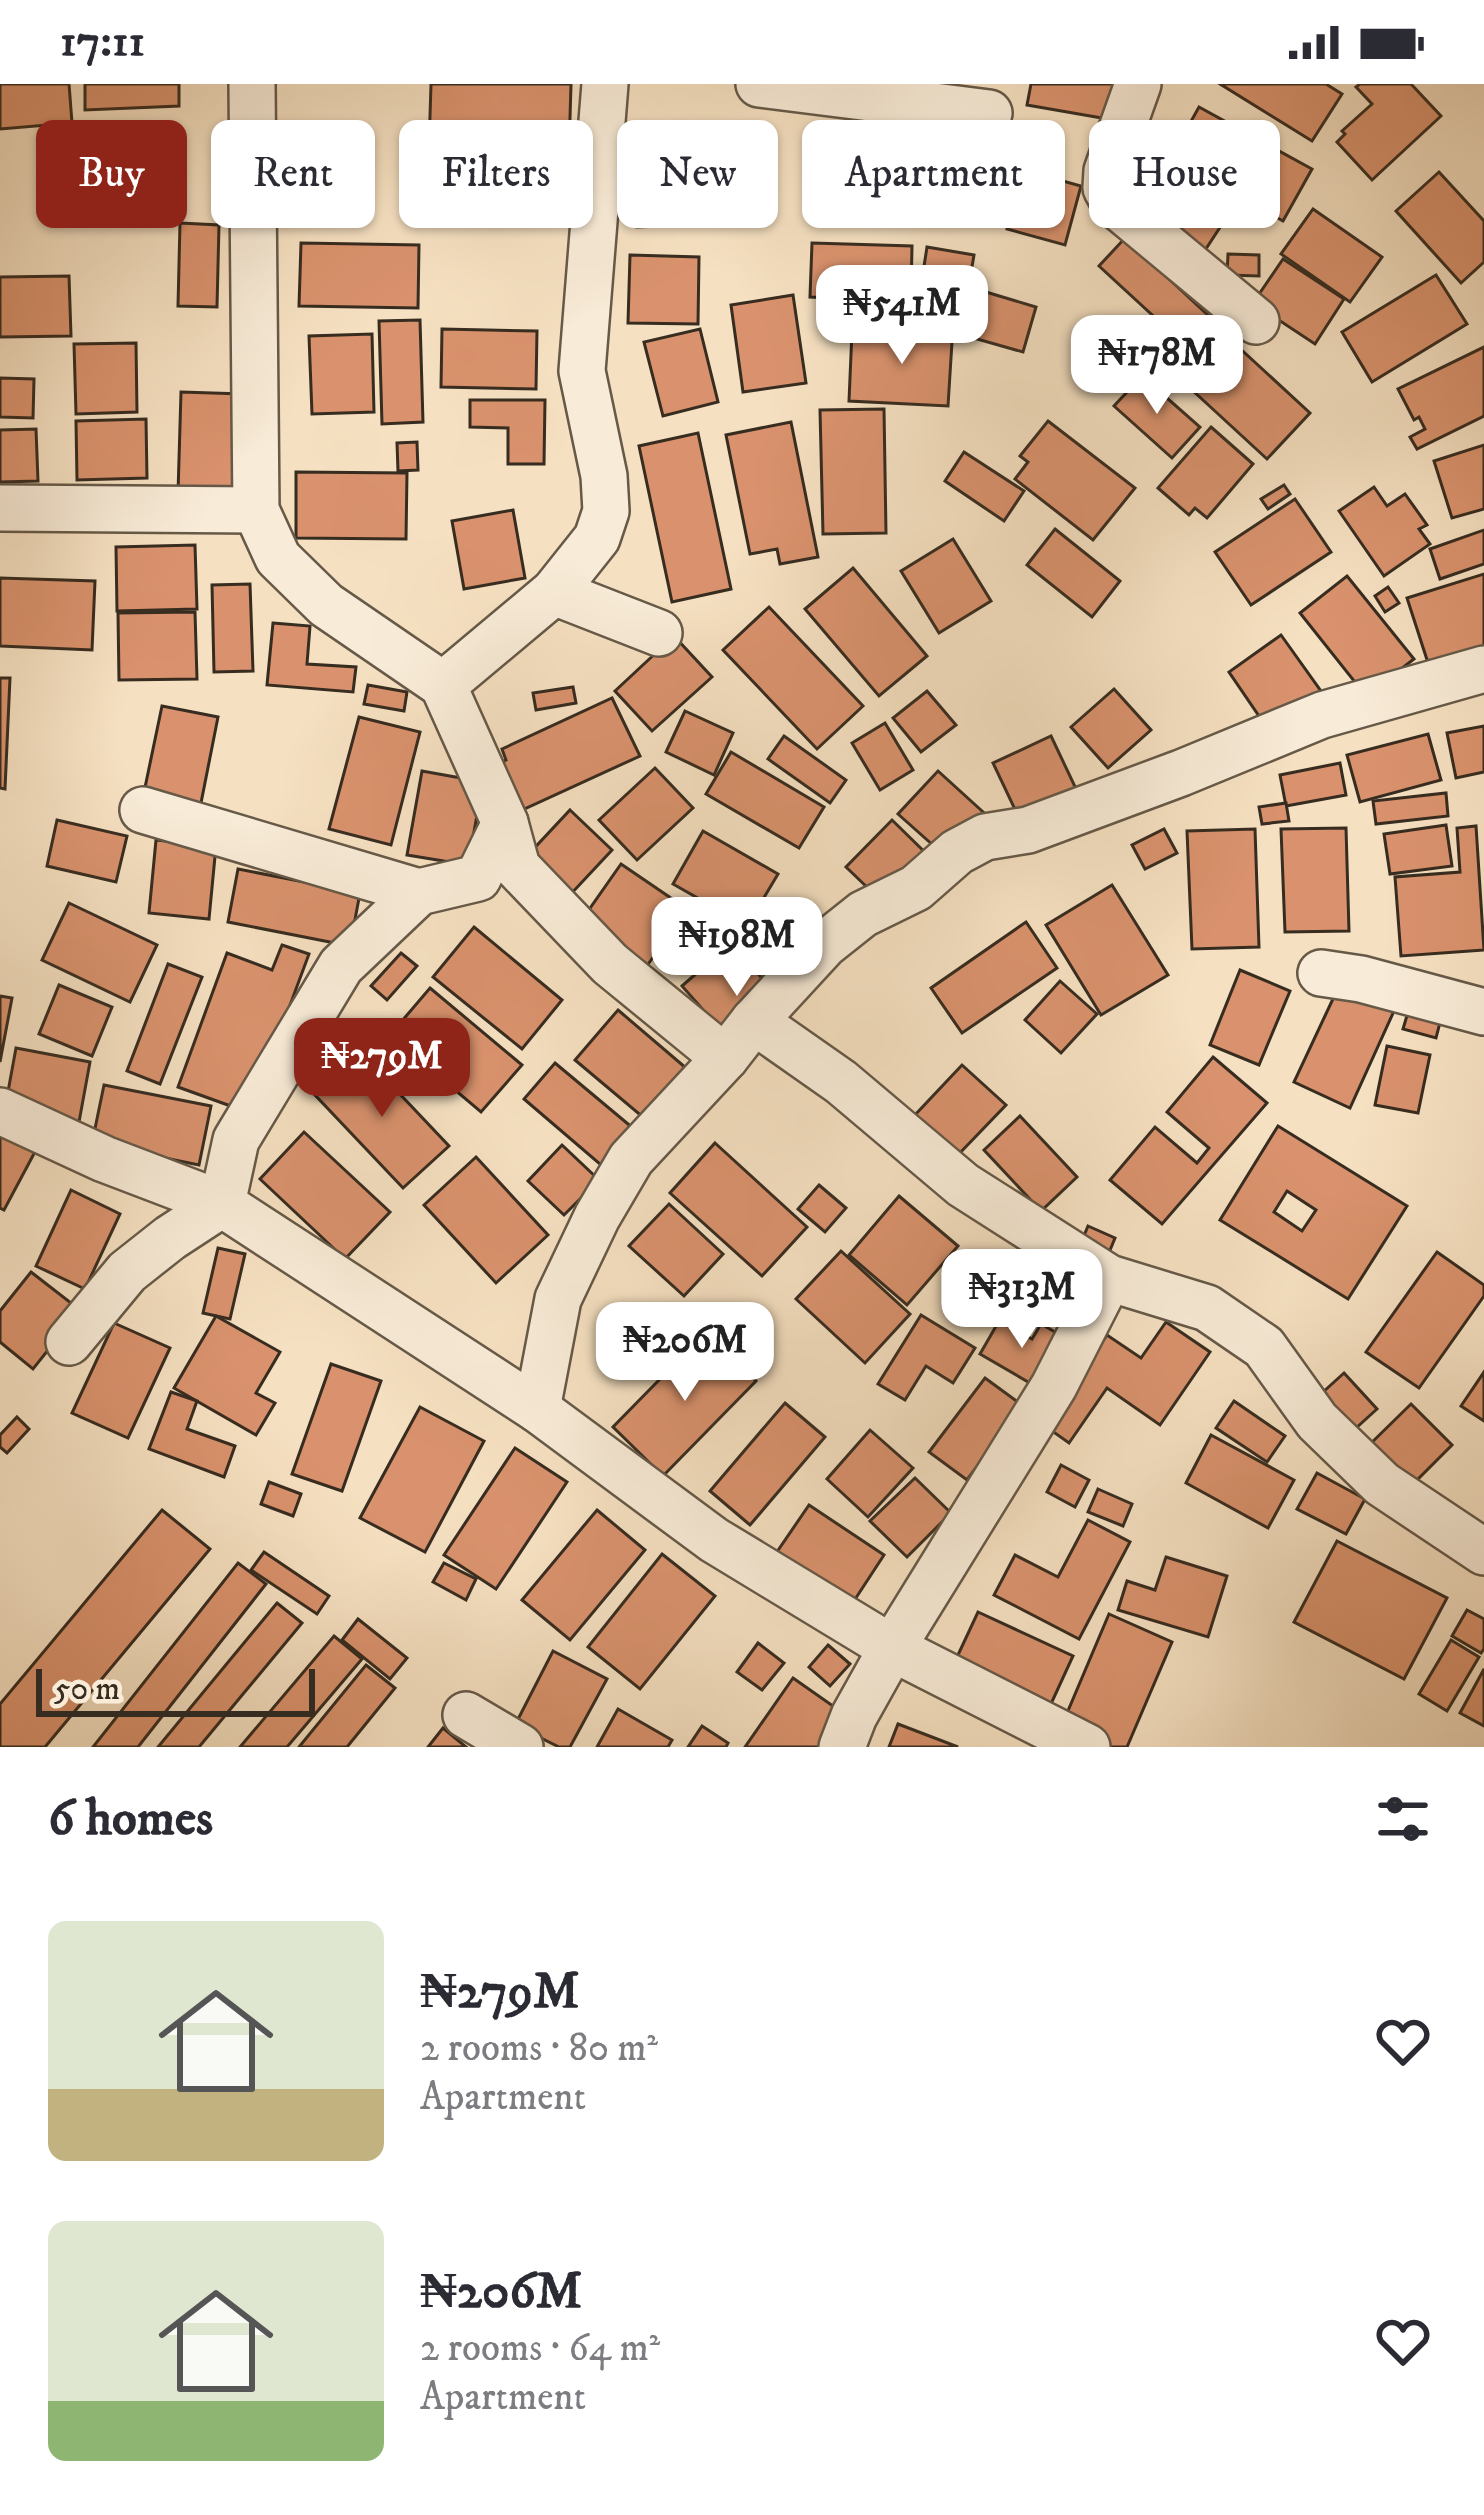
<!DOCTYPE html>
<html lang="en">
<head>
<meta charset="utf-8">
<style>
	body { margin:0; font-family:"IM FELL DW Pica",serif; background:#f7f7f7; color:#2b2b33; height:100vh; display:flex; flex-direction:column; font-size:45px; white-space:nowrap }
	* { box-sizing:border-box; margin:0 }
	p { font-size:39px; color:#7c7c81 }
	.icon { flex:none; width:66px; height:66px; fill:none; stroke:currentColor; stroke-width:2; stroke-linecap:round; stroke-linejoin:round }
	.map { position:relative; height:1663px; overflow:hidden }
	.sheet { display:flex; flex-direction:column; background:#fff; flex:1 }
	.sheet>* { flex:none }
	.guide { position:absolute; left:36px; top:36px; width:1413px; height:108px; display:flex; gap:24px }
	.scale { position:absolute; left:36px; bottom:30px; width:279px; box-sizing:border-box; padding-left:12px; border:6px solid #372c20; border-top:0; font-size:33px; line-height:42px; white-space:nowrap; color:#372c20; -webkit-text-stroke:9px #f8ebd7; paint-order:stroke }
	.price { position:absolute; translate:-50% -102px; padding:0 27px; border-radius:24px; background:#fff; color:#222; font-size:39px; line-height:78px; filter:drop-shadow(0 3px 6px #0008) }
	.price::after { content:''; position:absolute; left:50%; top:72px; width:36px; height:27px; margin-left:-18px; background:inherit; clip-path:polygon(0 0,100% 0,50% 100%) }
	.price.current { background:#8f2418; color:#fff }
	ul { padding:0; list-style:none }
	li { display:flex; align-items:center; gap:36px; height:300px; padding:0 48px }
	li span { display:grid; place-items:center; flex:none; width:336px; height:240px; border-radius:18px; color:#555 }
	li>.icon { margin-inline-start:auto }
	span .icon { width:144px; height:144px; fill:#fffc; stroke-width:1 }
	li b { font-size:51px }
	h2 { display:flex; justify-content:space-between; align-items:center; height:144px; padding:0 48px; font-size:51px }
	.tag { padding:0 42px; border-radius:18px; background:#fff; box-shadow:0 3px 9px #0004; font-size:42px; line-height:108px }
	.tag.current { background:#8f2418; color:#fff }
	.status { display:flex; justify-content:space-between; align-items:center; height:84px; padding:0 60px; background:#fff; direction:ltr }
	.status svg { height:33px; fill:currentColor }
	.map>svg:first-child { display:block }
	.building { fill:#d9926d; stroke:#372c20; stroke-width:3; fill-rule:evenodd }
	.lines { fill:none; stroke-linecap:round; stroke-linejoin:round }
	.minor-casing { stroke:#665948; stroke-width:50 }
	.minor { stroke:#f8ebd7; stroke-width:45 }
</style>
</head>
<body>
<div class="status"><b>17:11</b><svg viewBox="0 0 49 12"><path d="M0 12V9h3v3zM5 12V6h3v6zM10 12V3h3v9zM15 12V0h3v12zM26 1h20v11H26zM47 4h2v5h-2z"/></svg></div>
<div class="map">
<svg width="1484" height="1663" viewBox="0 0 1484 1663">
	<rect width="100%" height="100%" fill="#f5e0c1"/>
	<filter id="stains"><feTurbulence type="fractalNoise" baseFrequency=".00167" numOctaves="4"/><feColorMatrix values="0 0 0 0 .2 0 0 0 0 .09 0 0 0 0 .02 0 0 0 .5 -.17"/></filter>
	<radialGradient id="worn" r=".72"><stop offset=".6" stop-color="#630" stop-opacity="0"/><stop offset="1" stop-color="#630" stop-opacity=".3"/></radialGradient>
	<g class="building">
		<path d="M0 0H69L72 39 0 45Z"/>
		<path d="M85 0H179V22L85 26Z"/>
		<path d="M431 0H571L569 68 429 64Z"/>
		<path d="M1031 0H1125L1119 37 1027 21Z"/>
		<path d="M1220 0H1326L1342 10 1312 57Z"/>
		<path d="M1360 0H1411L1441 32 1372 96 1337 58 1345 50 1342 47 1372 20 1356 3Z"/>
		<path d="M1199 23 1312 85 1283 137 1170 75Z"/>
		<path d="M968 63 1005 66 1001 106 964 102Z"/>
		<path d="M849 73 945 75 943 136 848 134Z"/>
		<path d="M762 76 764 138 637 143 635 80Z"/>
		<path d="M1168 84 1232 125 1200 174 1136 133Z"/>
		<path d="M441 86 538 91 536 133 439 129Z"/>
		<path d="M1023 86 1081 102 1065 161 1007 145Z"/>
		<path d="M1439 88 1484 137V178L1461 199 1396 127Z"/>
		<path d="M1313 125 1382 173 1350 218 1281 170Z"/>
		<path d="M180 139 219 141 217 223 178 222Z"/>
		<path d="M1125 154 1211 234 1186 262 1099 182Z"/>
		<path d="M301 159 419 161 418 224 299 222Z"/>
		<path d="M812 159 912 162 911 211 855 210V215L810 213Z"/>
		<path d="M927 163 974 171 962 241 916 234Z"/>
		<path d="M1228 170 1259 171V192L1227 191Z"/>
		<path d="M630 171 699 173 698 240 628 239Z"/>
		<path d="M1283 175 1344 215 1315 260 1253 219Z"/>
		<path d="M1436 191 1467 240 1372 298 1342 248Z"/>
		<path d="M69 192 71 252 0 253V193Z"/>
		<path d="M976 205 1036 223 1023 268 977 255 985 227 971 223Z"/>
		<path d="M793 211 806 299 743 308 731 221Z"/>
		<path d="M420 236 423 338 382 340 379 237Z"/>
		<path d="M931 242H953L948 322 849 317 852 247 930 250Z"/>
		<path d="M442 245 537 247 536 305 441 303Z"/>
		<path d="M700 245 718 318 663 332 644 258Z"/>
		<path d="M372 250 374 328 312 330 309 252Z"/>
		<path d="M136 259 137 328 76 330 74 260Z"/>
		<path d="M1234 259 1310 329 1267 375 1191 305Z"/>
		<path d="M1484 263V332L1417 365 1410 353 1425 345 1419 333 1414 336 1398 305Z"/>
		<path d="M1142 292 1200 343 1172 374 1114 322Z"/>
		<path d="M0 294 34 295 33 334 0 333Z"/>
		<path d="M181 308 243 310 239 411 178 409Z"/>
		<path d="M470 316H545L544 380H508V344L470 343Z"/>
		<path d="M884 325 886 449 823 450 820 326Z"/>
		<path d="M146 335 147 394 77 396 76 337Z"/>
		<path d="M1048 337 1135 404 1093 456 1015 395 1028 378 1020 372Z"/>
		<path d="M791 338 818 473 780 480 777 465 750 470 726 351Z"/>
		<path d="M1211 343 1253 380 1207 434 1195 424 1189 431 1158 404Z"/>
		<path d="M36 345 38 397 0 398V346Z"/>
		<path d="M698 349 731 505 672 518 639 362Z"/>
		<path d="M417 358 418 386 398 387 397 359Z"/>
		<path d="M1484 361V425L1452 434 1434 377Z"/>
		<path d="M964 368 1024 407 1004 437 945 397Z"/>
		<path d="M296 388 407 389 406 455 296 454Z"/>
		<path d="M1284 401 1290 410 1268 425 1261 415Z"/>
		<path d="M1374 403 1387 422 1405 410 1427 441 1419 445 1430 460 1384 492 1339 427Z"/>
		<path d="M1295 415 1331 468 1251 521 1215 468Z"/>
		<path d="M513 426 525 494 464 505 452 437Z"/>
		<path d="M1055 445 1120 497 1092 533 1027 481Z"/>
		<path d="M1484 446V480L1440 495 1430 465Z"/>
		<path d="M953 455 991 517 939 549 901 487Z"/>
		<path d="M195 461 197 525 117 527 116 463Z"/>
		<path d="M853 484 927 572 879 612 805 525Z"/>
		<path d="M1484 490V568L1430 585 1407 514Z"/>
		<path d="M1347 492 1414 575 1366 612 1300 529Z"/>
		<path d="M0 494 95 497 92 566 0 562Z"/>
		<path d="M250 500 253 587 214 588 212 501Z"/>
		<path d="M1388 503 1399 519 1385 528 1375 512Z"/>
		<path d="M769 523 863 622 817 665 723 566Z"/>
		<path d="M195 528 197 595 119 596 118 529Z"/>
		<path d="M273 539 310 542 307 580 356 583 353 608 267 601Z"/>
		<path d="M1281 551 1328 617 1274 654 1229 588Z"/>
		<path d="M674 552 712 593 652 647 615 607Z"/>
		<path d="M0 594H10L5 705 0 704Z"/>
		<path d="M368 601 407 608 404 627 364 620Z"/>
		<path d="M573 603 576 619 536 626 533 609Z"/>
		<path d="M1114 605 1151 646 1108 684 1071 643Z"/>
		<path d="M927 607 956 641 921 668 893 634Z"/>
		<path d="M612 614 640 672 509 732 487 686 506 676 502 665Z"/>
		<path d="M162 622 218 633 200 724 143 713Z"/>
		<path d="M685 627 733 649 714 691 666 668Z"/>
		<path d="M359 633 420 648 391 761 329 745Z"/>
		<path d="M885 639 913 686 880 706 852 659Z"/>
		<path d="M1484 642V688L1456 694 1447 649Z"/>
		<path d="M1428 650 1441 696 1360 718 1347 671Z"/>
		<path d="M784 652 846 696 830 719 768 675Z"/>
		<path d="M1051 652 1087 728 1029 755 993 679Z"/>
		<path d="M731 668 824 723 799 764 706 710Z"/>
		<path d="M1340 679 1346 711 1286 722 1280 691Z"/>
		<path d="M655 684 693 724 637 776 599 736Z"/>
		<path d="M422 687 483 698 468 781 407 771Z"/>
		<path d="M938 687 993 737 953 779 898 730Z"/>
		<path d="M1446 709 1448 732 1376 740 1373 717Z"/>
		<path d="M1286 719 1289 737 1262 740 1259 723Z"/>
		<path d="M570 726 612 766 569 812 526 773Z"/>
		<path d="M57 736 127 752 116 798 47 782Z"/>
		<path d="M892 736 941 784 895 830 846 783Z"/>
		<path d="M1446 741 1452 782 1390 790 1384 750Z"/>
		<path d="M1476 742 1484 866 1401 872 1395 793 1460 788 1457 744Z"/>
		<path d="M1346 744 1349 847 1285 848 1281 745Z"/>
		<path d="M1164 745 1177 769 1145 785 1132 761Z"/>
		<path d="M1255 745 1259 863 1192 865 1187 747Z"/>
		<path d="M703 747 778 790 747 842 673 800Z"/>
		<path d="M156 756 216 762 209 835 149 829Z"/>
		<path d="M621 780 687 825 637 896 586 830Z"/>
		<path d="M238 785 360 809 350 862 228 838Z"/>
		<path d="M1112 801 1168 891 1101 931 1046 841Z"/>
		<path d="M69 819 157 861 130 918 42 876Z"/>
		<path d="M1026 838 1057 884 962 949 931 904Z"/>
		<path d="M474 843 562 916 522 965 433 893Z"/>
		<path d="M731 859 791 927 742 970 682 902Z"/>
		<path d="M282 861 309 870 250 1029 178 1003 227 869 272 886Z"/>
		<path d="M401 869 417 882 387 916 371 902Z"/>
		<path d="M168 880 202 893 160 1000 127 987Z"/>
		<path d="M1240 886 1290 907 1259 981 1210 961Z"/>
		<path d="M1060 897 1097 930 1061 969 1025 936Z"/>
		<path d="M59 901 112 923 92 972 39 950Z"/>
		<path d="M1339 902 1394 927 1350 1024 1294 998Z"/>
		<path d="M430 904 522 981 481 1028 390 951Z"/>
		<path d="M0 912 12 914 0 978Z"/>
		<path d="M1411 918 1443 927 1436 954 1403 945Z"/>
		<path d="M618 926 693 990 651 1040 575 976Z"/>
		<path d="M1387 962 1430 971 1418 1029 1375 1021Z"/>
		<path d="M16 964 90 978 79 1038 5 1024Z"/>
		<path d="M361 969 449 1062 403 1104 315 1011Z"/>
		<path d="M1213 973 1267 1019 1162 1140 1110 1096 1155 1043 1197 1079 1209 1064 1167 1028Z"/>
		<path d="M555 979 640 1050 608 1087 524 1015Z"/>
		<path d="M962 981 1006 1021 957 1072 914 1032Z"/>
		<path d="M104 1001 211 1022 199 1081 92 1059Z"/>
		<path d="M1020 1032 1077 1093 1041 1127 984 1066Z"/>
		<path d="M1278 1042 1407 1122 1348 1215 1220 1136ZM1287 1107 1316 1126 1302 1147 1274 1128Z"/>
		<path d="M0 1044 37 1064 4 1126 0 1124Z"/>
		<path d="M304 1048 390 1128 345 1175 260 1095Z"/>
		<path d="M715 1059 807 1143 762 1192 670 1109Z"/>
		<path d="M562 1061 599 1096 564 1131 528 1097Z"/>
		<path d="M476 1073 548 1151 496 1199 424 1121Z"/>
		<path d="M819 1101 846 1124 825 1148 798 1125Z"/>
		<path d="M71 1106 120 1130 85 1205 36 1182Z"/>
		<path d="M899 1112 958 1162 907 1221 849 1171Z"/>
		<path d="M669 1120 723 1170 684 1212 629 1162Z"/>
		<path d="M1088 1142 1115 1154 1108 1171 1081 1159Z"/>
		<path d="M218 1164 245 1170 230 1235 203 1229Z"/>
		<path d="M841 1167 910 1230 865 1279 796 1215Z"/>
		<path d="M1437 1168 1484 1201V1212L1419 1304 1366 1268Z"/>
		<path d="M31 1188 80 1226 33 1285 0 1258V1227Z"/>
		<path d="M921 1231 975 1264 953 1299 926 1282 905 1316 878 1300Z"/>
		<path d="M216 1232 280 1268 256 1309 275 1319 256 1351 174 1304Z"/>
		<path d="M999 1237 1032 1255 1041 1240 1064 1253 1035 1302 980 1270Z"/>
		<path d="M1166 1238 1210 1268 1160 1341 1107 1304 1069 1359 1045 1342 1107 1251 1141 1274Z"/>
		<path d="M114 1239 170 1264 128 1354 72 1329Z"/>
		<path d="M706 1248 756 1297 663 1392 613 1343Z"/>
		<path d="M331 1280 381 1297 342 1407 292 1390Z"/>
		<path d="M1484 1288V1337L1461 1322Z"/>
		<path d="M1344 1289 1377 1325 1355 1345 1322 1309Z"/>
		<path d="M985 1294 1022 1321 967 1396 929 1368Z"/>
		<path d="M171 1308 197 1317 187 1345 235 1362 224 1393 149 1365Z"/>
		<path d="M1234 1317 1285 1352 1267 1378 1216 1344Z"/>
		<path d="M785 1319 825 1353 750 1441 710 1407Z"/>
		<path d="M1411 1320 1452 1361 1401 1412 1360 1370Z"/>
		<path d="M420 1323 484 1357 425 1468 360 1434Z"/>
		<path d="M17 1333 29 1345 7 1369 0 1363V1351Z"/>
		<path d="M870 1346 913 1384 868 1433 827 1395Z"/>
		<path d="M1211 1351 1294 1396 1268 1444 1186 1399Z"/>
		<path d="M515 1364 567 1398 496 1505 444 1471Z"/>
		<path d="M1061 1381 1089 1396 1075 1423 1047 1408Z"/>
		<path d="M1317 1389 1365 1415 1346 1450 1297 1425Z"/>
		<path d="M915 1394 951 1429 907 1473 870 1437Z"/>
		<path d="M269 1398 301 1410 293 1432 261 1420Z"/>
		<path d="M1098 1405 1132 1420 1123 1442 1088 1428Z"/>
		<path d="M809 1421 884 1471 848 1526 768 1481Z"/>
		<path d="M162 1426 210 1465 45 1663H0V1620Z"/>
		<path d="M597 1426 645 1466 570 1556 522 1516Z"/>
		<path d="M1088 1436 1130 1458 1079 1555 994 1511 1015 1471 1058 1493Z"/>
		<path d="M1337 1457 1447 1514 1404 1595 1294 1538Z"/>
		<path d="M264 1468 329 1512 317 1530 251 1486Z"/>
		<path d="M662 1470 715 1512 640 1605 588 1563Z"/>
		<path d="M1166 1473 1227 1492 1208 1553 1118 1526 1127 1497 1155 1506Z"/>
		<path d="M238 1479 266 1500 138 1663H93Z"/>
		<path d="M444 1479 476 1495 466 1516 433 1498Z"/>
		<path d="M277 1519 302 1539 199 1663H158Z"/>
		<path d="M1467 1526 1484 1535V1565L1481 1569 1452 1552Z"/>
		<path d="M978 1528 1073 1572 1045 1633 950 1588Z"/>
		<path d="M1109 1530 1172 1558 1127 1663H1112L1062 1641Z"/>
		<path d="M358 1535 407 1574 390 1595 342 1556Z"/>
		<path d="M334 1552 362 1575 287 1663H240Z"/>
		<path d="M1451 1556 1479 1573 1447 1627 1419 1610Z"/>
		<path d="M758 1559 784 1579 762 1606 737 1588Z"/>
		<path d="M828 1561 850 1580 830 1602 809 1583Z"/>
		<path d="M553 1567 607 1595 570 1663H559L515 1641Z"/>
		<path d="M366 1581 395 1604 347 1663H299Z"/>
		<path d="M1484 1585V1642L1460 1629Z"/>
		<path d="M793 1594 843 1629 819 1663H745Z"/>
		<path d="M618 1625 672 1656 668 1663H597Z"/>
		<path d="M898 1640 958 1663H889Z"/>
		<path d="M702 1642 728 1659 726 1663H688Z"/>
		<path d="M443 1644 466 1663H428Z"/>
	</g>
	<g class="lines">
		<defs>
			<g id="minor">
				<path d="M252 0 256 426 278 474 326 521 443 601 505 739 517 783 610 880 725 974"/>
				<path d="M759 0 989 29"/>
				<path d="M1138 0 1107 87 1106 104 1115 120 1256 237"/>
				<path d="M0 424 256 426"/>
				<path d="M554 508 659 549"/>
				<path d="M443 601 554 508 597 454 606 427 604 392 582 287 605 0"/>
				<path d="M143 726 419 808"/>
				<path d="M1321 889 1361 895 1484 928"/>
				<path d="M754 937 841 998 963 1101 1109 1194 1207 1224 1264 1263 1317 1337 1382 1400 1484 1468"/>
				<path d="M0 1027 104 1075 222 1120 537 1325 714 1456 892 1564 1087 1663"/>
				<path d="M69 1258 127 1188 170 1154 222 1120 236 1056 341 882 419 808 478 794 505 739"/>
				<path d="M537 1325 558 1215 597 1133 631 1075 725 974 754 937 824 861 863 830 916 804 957 768 985 753 1028 746 1181 689 1322 631 1484 585"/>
				<path d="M466 1631 520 1663"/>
				<path d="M842 1663 854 1632 892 1564 1054 1302 1109 1194"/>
			</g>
		</defs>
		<use href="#minor" class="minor-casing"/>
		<use href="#minor" class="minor"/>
	</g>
	<rect width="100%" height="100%" filter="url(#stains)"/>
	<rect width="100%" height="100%" fill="url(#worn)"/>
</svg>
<div class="scale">50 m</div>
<b class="price" style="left:902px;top:283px">₦541M</b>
<b class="price" style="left:1157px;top:333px">₦178M</b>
<b class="price" style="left:737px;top:915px">₦198M</b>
<b class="price current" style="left:382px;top:1036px">₦279M</b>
<b class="price" style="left:1022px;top:1267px">₦313M</b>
<b class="price" style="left:685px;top:1320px">₦206M</b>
<div class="guide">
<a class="tag current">Buy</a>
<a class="tag">Rent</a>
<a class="tag">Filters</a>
<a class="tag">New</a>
<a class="tag">Apartment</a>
<a class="tag">House</a>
</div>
</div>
<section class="sheet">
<h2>6 homes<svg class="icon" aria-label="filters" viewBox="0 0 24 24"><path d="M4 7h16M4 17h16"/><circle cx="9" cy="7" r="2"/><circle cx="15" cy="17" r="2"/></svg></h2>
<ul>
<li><span style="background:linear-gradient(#dfe7d0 70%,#c2b280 0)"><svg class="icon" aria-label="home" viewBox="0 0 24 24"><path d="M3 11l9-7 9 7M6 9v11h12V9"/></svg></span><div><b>₦279M</b><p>2 rooms · 80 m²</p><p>Apartment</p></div><svg class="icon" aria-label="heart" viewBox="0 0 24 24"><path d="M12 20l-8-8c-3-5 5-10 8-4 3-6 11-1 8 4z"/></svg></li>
<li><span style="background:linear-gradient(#dfe7d0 75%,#8fb573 0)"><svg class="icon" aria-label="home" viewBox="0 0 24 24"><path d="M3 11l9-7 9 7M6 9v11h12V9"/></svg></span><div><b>₦206M</b><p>2 rooms · 64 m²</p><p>Apartment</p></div><svg class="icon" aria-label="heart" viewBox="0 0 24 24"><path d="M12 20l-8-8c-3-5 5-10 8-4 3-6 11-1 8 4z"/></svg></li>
</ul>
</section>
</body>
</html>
